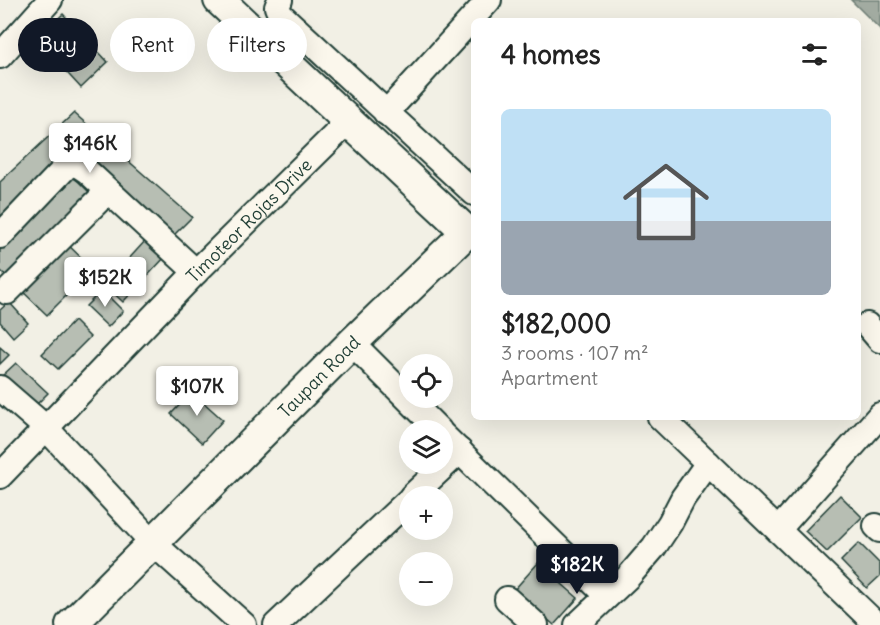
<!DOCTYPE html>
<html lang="en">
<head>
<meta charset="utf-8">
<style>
	body { margin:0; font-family:Delius,sans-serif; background:#f2f2f2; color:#222; height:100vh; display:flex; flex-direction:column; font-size:22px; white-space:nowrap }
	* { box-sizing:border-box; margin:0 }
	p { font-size:20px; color:#767676 }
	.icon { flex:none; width:33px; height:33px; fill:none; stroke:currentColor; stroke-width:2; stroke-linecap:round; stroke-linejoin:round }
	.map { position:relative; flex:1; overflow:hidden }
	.drawer { position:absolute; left:471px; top:18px; width:390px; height:402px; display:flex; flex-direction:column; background:#fff; border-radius:9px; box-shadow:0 6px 24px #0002 }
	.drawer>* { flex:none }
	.banner { position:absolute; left:18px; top:18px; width:363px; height:54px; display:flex; gap:12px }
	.controls { position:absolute; left:399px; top:354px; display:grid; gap:12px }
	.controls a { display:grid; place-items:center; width:54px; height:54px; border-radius:50%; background:#fff; box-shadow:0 6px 24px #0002; font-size:30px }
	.price { position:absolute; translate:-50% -51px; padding:0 14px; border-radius:6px; background:#fff; color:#222; font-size:20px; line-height:39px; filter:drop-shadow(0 2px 3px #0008) }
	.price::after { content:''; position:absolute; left:50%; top:36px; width:18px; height:14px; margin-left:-9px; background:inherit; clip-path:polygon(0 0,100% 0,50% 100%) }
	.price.current { background:#111827; color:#fff }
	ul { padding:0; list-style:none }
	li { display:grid; align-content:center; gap:12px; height:318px; padding:0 30px }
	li+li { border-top:2px solid #e0e0e0 }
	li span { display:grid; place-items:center; height:186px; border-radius:9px; color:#555 }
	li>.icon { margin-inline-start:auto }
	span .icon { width:108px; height:108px; fill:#fffc; stroke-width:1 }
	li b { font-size:26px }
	h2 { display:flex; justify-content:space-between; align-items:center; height:72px; padding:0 30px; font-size:26px }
	.chip { padding:0 21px; border-radius:27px; background:#fff; box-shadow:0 6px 24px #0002; font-size:21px; line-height:54px }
	.chip.current { background:#111827; color:#fff }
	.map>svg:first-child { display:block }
	.water { fill:#a2aba1; stroke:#6e7f75; stroke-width:1.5 }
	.building { fill:#b7beb3; stroke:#1f3d34; stroke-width:1.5 }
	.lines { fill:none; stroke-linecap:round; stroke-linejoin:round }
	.minor-casing { stroke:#1f3d34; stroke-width:28 }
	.major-casing { stroke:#1f3d34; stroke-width:34 }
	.minor { stroke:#fbf7ec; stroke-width:24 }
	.major { stroke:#fbf7ec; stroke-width:30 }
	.labels { text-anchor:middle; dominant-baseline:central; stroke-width:6; stroke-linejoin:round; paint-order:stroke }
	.street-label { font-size:18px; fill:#1f3d34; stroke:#fbf7ec }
</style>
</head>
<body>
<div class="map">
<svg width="880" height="625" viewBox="0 0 880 625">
	<rect width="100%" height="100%" fill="#f2f0e5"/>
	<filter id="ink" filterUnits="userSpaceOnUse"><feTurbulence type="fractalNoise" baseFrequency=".0167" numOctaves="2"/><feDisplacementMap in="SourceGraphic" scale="12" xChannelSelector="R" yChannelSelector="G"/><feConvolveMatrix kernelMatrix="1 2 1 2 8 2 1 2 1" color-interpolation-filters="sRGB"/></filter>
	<g filter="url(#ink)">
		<path class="water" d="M851 0H880V29Z"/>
		<g class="building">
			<path d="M63 14 108 62 81 88 36 39Z"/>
			<path d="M74 113 192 217 172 237 76 150 0 221V182Z"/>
			<path d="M69 172 92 195 9 279 0 270V242Z"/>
			<path d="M63 240 93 269 47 315 17 286Z"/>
			<path d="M146 240 165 257 123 302 105 285Z"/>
			<path d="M102 290 123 311 108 327 86 306Z"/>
			<path d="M9 302 28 323 13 337 0 322V310Z"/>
			<path d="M74 321 90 337 58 369 42 354Z"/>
			<path d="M0 347 9 355 0 364Z"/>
			<path d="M16 363 48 393 34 407 2 376Z"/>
			<path d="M192 392 223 420 202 443 171 414Z"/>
			<path d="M840 495 862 517 827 552 805 531Z"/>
			<path d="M859 543 880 564V576L867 588 841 561Z"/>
			<path d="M538 563 578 598 554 625 514 590Z"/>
		</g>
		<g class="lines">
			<defs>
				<g id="minor">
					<path d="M280 0 277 7 280 14 474 193"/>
					<path d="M0 56 50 0"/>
					<path d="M386 113 489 0"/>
					<path d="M0 236 66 167 75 163 87 171 196 272"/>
					<path d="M7 292 108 191"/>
					<path d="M867 325 880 340"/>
					<path d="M352 343 439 430"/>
					<path d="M0 388 45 427 153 543 244 625"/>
					<path d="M660 417 877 625"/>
					<path d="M442 434 607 596"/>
					<path id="s1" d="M0 476 196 272 349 121"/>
					<path d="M412 496 460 451"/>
					<path d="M876 526 880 530"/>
					<path d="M778 530 880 415"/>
					<path d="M507 599 536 625"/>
					<path d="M276 625 410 499"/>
					<path d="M577 625 629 576 654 547 670 523 683 498 708 463"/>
				</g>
				<g id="major">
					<path id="s2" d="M71 625 352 343 467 232 219 0"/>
				</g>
			</defs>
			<use href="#minor" class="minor-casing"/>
			<use href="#major" class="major-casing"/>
			<use href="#minor" class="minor"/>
			<use href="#major" class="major"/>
		</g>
	</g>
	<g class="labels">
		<g class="street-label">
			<text stroke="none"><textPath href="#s1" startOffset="357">Timoteor Rojas Drive</textPath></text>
			<text stroke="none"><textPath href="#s2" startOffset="351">Taupan Road</textPath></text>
		</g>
	</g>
</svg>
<div class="controls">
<a><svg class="icon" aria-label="locate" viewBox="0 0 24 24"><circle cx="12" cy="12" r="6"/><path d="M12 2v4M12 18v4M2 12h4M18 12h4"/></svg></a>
<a><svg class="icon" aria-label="layers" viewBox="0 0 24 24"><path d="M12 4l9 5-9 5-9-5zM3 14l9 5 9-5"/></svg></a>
<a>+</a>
<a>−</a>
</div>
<b class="price" style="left:90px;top:174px">$146K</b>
<b class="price" style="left:105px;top:308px">$152K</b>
<b class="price" style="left:197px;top:417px">$107K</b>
<b class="price current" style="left:577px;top:595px">$182K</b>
<div class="banner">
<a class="chip current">Buy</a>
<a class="chip">Rent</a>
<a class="chip">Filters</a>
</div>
<section class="drawer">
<h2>4 homes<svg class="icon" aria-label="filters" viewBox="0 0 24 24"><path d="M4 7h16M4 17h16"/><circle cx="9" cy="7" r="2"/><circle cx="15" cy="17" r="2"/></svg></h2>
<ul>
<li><span style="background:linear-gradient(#bfe0f5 60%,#9aa5b1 0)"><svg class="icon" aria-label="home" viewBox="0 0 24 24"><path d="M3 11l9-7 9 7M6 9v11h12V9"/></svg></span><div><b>$182,000</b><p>3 rooms · 107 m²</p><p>Apartment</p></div></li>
</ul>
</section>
</div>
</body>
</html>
